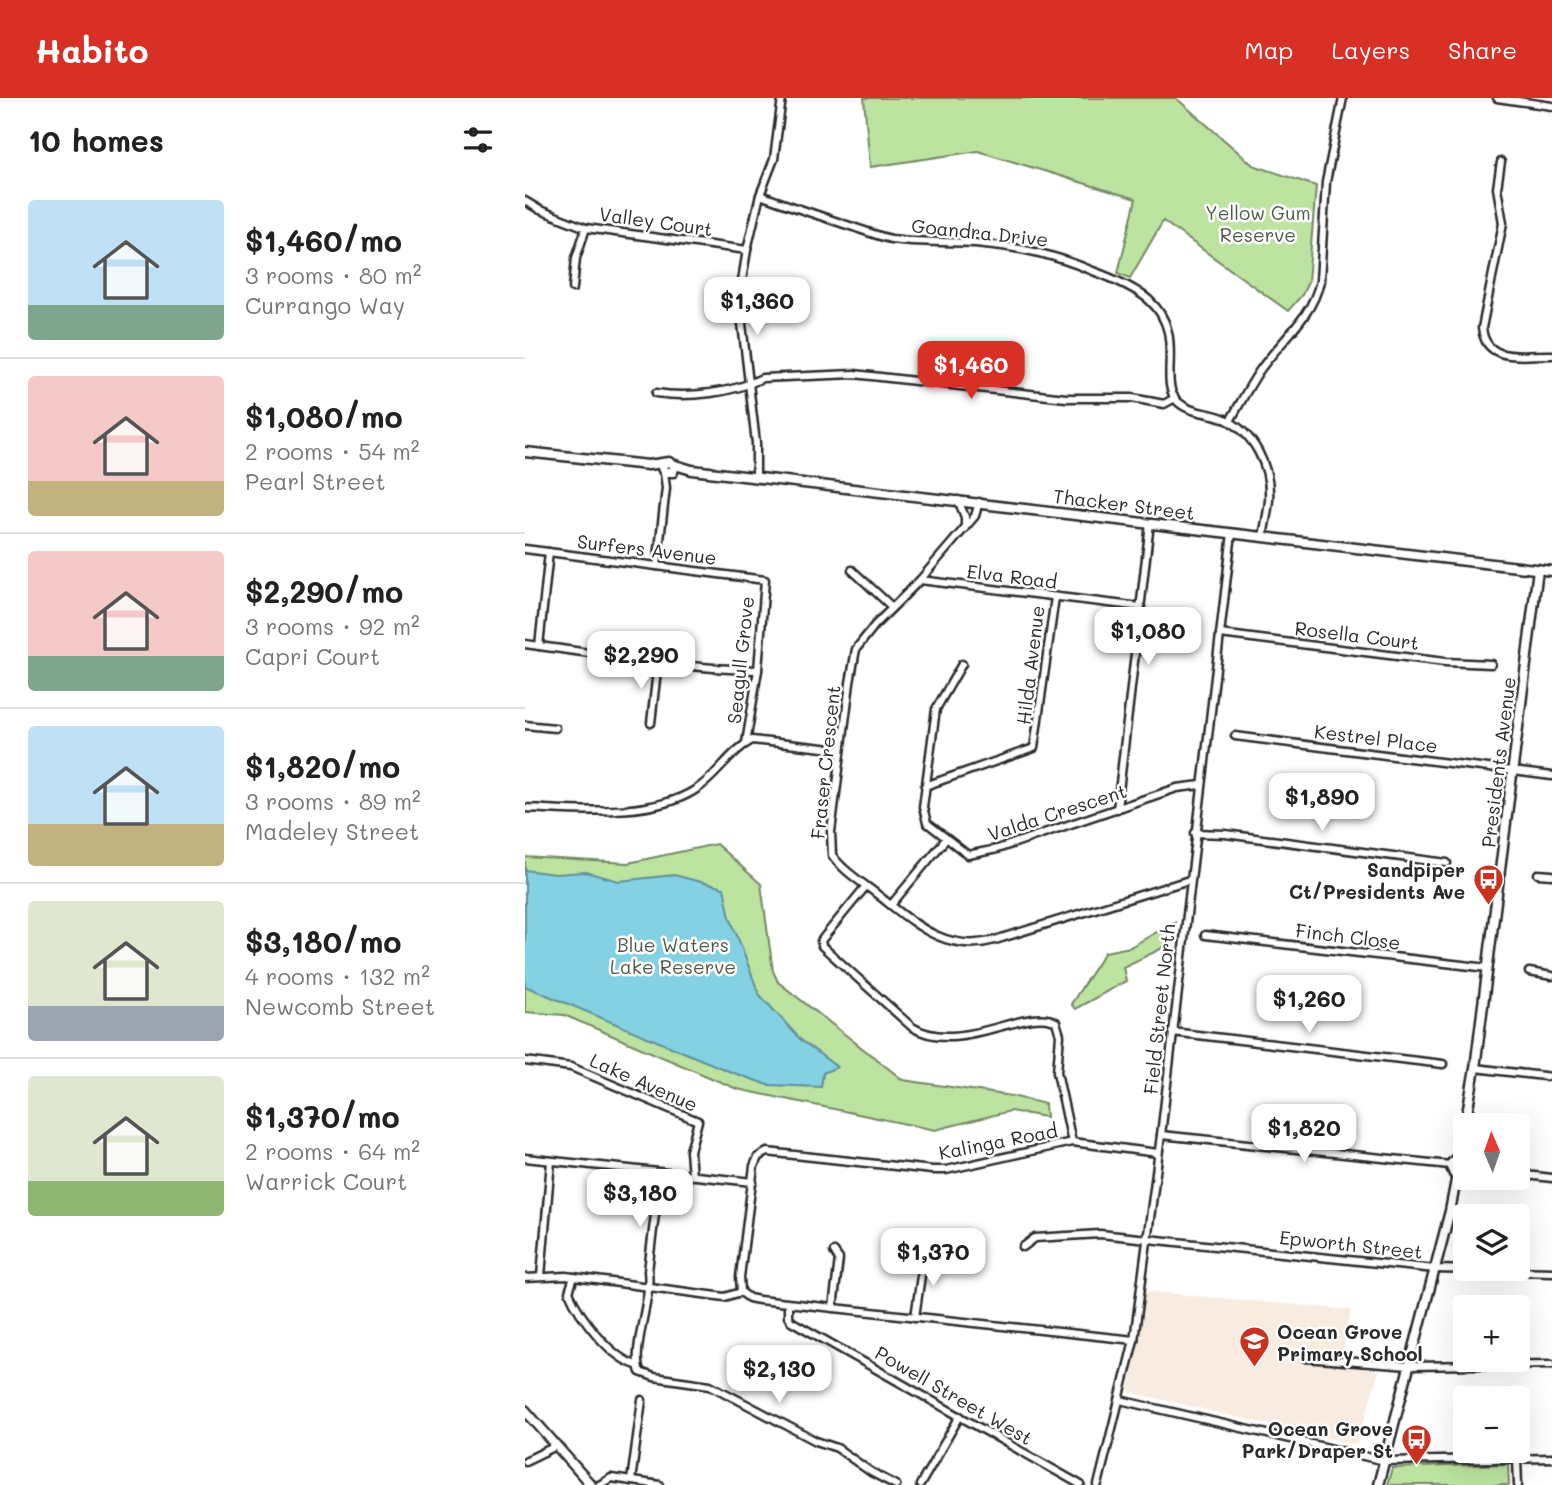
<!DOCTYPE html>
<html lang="en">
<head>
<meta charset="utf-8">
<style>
	body { margin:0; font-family:Mali,sans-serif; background:#f2f2f2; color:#222; height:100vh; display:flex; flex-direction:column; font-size:26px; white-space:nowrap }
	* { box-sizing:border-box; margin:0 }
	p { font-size:23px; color:#767676 }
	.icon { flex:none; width:38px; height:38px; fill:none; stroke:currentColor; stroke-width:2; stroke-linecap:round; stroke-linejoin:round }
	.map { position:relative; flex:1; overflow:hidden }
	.details { display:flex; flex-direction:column; background:#fff; width:525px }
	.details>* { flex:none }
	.needle { width:46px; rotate:358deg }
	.buttons { position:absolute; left:928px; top:1015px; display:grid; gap:14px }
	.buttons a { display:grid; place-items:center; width:77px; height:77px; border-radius:7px; background:#fff; box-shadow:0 7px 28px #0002; font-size:35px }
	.price { position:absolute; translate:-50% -60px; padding:0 16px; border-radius:14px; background:#fff; color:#222; font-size:23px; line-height:46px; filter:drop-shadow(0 2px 4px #0008) }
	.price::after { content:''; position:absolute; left:50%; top:42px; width:21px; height:16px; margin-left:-10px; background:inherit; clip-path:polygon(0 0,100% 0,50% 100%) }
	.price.on { background:#d93025; color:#fff }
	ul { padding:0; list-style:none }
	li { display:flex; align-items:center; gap:21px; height:175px; padding:0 28px }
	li+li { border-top:2px solid #e0e0e0 }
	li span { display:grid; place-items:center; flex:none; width:196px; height:140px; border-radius:7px; color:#555 }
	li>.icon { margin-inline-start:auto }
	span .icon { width:84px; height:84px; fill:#fffc; stroke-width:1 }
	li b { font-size:30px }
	h2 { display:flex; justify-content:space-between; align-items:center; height:84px; padding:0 28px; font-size:30px }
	header { display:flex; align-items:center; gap:42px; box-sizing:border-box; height:98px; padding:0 35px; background:#d93025; color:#fff }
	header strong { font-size:33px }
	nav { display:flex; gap:38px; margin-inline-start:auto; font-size:24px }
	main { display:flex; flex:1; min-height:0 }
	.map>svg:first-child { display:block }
	.built { fill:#f8ece0 }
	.green { fill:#bce39f; stroke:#748765; stroke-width:2 }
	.water { fill:#83d1e2; stroke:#608f99; stroke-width:2 }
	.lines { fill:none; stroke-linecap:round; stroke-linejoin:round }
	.minor-casing { stroke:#2b2b2b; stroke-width:11 }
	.tertiary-casing { stroke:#2b2b2b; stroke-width:13 }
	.minor { stroke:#fff; stroke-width:6 }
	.tertiary { stroke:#fff; stroke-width:8 }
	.labels { text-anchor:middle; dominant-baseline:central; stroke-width:5; stroke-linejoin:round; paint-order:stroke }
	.park-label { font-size:19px; fill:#4f5948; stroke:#fff }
	.street-label { font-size:19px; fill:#2b2b2b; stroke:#fff }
	.poi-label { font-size:19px; font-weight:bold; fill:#2b2b2b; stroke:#fff; text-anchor:end }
</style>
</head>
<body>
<header>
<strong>Habito</strong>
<nav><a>Map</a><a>Layers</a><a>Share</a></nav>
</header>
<main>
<section class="details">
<h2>10 homes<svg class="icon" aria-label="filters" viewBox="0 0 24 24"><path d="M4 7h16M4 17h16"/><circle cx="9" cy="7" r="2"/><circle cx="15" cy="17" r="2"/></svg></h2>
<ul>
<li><span style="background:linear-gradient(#bfe0f5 75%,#7fa58c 0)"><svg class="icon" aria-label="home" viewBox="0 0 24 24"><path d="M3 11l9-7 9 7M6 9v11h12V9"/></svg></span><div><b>$1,460/mo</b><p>3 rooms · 80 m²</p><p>Currango Way</p></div></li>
<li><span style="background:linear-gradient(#f6c9c9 75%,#c2b280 0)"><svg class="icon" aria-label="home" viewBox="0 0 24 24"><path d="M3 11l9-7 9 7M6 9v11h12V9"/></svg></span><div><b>$1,080/mo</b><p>2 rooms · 54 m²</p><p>Pearl Street</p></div></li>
<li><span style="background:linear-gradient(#f6c9c9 75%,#7fa58c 0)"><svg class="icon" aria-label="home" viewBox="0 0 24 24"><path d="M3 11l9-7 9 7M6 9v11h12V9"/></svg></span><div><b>$2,290/mo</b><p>3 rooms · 92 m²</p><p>Capri Court</p></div></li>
<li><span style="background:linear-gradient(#bfe0f5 70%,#c2b280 0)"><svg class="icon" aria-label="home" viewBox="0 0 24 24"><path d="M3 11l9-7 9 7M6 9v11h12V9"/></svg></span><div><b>$1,820/mo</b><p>3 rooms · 89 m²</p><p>Madeley Street</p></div></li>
<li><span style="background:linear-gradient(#dfe7d0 75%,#9aa5b1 0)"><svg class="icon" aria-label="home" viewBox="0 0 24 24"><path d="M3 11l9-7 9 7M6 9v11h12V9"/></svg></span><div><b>$3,180/mo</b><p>4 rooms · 132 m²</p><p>Newcomb Street</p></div></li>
<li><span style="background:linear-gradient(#dfe7d0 75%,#8fb573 0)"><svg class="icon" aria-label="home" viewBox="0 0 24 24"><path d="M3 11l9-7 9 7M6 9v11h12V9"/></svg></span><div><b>$1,370/mo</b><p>2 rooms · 64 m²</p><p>Warrick Court</p></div></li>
</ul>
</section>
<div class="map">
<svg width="1027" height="1387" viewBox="0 0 1027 1387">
	<rect width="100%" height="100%" fill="#fff"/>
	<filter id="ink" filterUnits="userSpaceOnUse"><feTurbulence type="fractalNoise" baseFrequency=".0143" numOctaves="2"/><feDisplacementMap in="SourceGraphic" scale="14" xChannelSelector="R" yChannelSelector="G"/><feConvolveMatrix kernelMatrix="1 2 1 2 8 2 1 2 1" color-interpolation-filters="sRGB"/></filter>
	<g filter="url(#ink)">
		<path class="built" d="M620 1193 826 1212 816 1266 854 1273 832 1347 604 1294 615 1232Z"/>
		<g class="green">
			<path d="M339 0H651L728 67 791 88 783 184 777 197 763 213 638 123 605 180 593 175 611 101 453 53 345 69Z"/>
			<path d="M191 746 236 786 248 873 253 884 378 982 487 998 520 1006 521 1019 485 1013 410 1032 212 991 39 917 0 914V759L103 765Z"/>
			<path d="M650 824 646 846 598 869 601 883 550 911 546 906 580 854 605 849Z"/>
			<path d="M983 1366 984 1387H862L867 1370Z"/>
		</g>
		<path class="water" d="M0 772 30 776 61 774 94 783 149 777 199 790 205 819 234 896 276 942 312 969 298 975 296 989 243 987 206 974 0 888Z"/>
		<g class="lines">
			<defs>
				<g id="minor">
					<path d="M972 0 1027 8"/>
					<path d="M976 64 972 90 978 125 957 230C961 267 1000 256 1027 257"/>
					<path d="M235 97C265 108 295 118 325 128 338 132 352 138 366 141 393 145 423 143 450 145 494 149 528 156 568 173 587 180 609 189 624 202 663 237 631 283 653 304 665 315 683 314 698 320 729 334 746 369 744 402 743 414 740 427 738 439"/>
					<path d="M0 103 15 112 61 130 222 152"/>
					<path d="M48 190 51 160 61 130"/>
					<path d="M131 295C163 300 209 295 237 280L329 276 541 300H607L639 306 650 300"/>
					<path d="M705 323C715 306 724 288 735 272 756 242 787 220 795 183L801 84 818 0"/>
					<path d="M231 379V345L214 200 222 152 235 97 249 61 257 0"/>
					<path d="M433 402 440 419V430"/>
					<path d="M454 404 450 418 395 482 350 527 331 551 325 585 306 734 307 757C318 773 338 785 353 797 389 825 421 856 470 842L664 782"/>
					<path d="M0 451 240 482 233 572 221 645"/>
					<path d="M132 468 141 390 139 374"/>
					<path d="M327 472 367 509"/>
					<path d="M395 482 616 509"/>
					<path d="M695 536 920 564 966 566"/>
					<path d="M0 546C77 556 155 571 233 572"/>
					<path d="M14 548 24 454"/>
					<path d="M437 566 411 611 398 709 402 725 443 757 472 751 652 690 676 687"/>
					<path d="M126 625 133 564"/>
					<path d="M0 627 30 630"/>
					<path d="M710 638 1027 678"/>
					<path d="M400 688 509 650 530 499"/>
					<path d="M0 710C51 712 126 720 170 692 192 679 204 654 227 642L316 652"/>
					<path d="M592 711 625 425"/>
					<path d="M670 735 700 736 922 765"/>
					<path d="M1013 776 1027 777"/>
					<path d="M341 788 299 839 296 843 297 848 387 929C434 958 503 907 531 924L535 937 532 974 547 1044"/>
					<path d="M366 807 421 741"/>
					<path d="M680 837 963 870"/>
					<path d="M1004 874 1027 878"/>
					<path d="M647 934 918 966"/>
					<path d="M0 963 46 969 173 1023 165 1053 167 1078"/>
					<path d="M950 970 1027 979"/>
					<path d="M636 1037 925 1067"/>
					<path d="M0 1060 228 1084"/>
					<path d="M135 1075 123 1173C127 1202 106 1251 115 1274L129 1279 185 1287 291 1343 312 1350 346 1374 371 1387"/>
					<path d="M992 1076 1027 1080"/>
					<path d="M498 1149 510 1140 575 1136 910 1171 1027 1174"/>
					<path d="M16 1178 26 1063"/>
					<path d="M49 1179 44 1194C54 1218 86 1261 112 1267"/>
					<path d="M0 1180 41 1178 200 1199 216 1194"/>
					<path d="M216 1194 215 1179 229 1068 233 1059 242 1054 407 1072H421L547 1044 633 1055"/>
					<path d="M216 1194 224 1200 234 1202 609 1242"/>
					<path d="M263 1206V1219L266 1223 556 1387"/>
					<path d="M308 1210 314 1161 309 1154"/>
					<path d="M390 1219 399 1157"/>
					<path d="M780 1260 884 1268 1027 1266"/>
					<path d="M595 1302 860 1363 1027 1360"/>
					<path d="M992 1360 993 1387"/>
					<path d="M0 1363 31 1348"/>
					<path d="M106 1383 117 1302"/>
					<path d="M74 1387 86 1380 135 1387"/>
					<path d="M395 1387 435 1318"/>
					<path d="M573 1387 609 1242 636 1037 707 435"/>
				</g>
				<g id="tertiary">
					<path d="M0 354 123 367 144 364 150 367 148 374H139L137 370 139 365"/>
					<path d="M150 367 167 372 1027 473"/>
					<path d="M940 1027 950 970 1013 471"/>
					<path d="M934 1060 940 1029"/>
					<path d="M940 1064 931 1060 925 1067 929 1076 935 1077 940 1073"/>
					<path d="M0 1312 66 1387"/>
					<path d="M853 1387 925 1113 932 1077"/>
				</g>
			</defs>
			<use href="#minor" class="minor-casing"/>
			<use href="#tertiary" class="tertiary-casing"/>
			<use href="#minor" class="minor"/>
			<use href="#tertiary" class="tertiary"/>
		</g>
	</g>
	<defs>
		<symbol id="bus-pin" viewBox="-11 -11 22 30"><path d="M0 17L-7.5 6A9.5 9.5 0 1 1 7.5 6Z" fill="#c8321e" stroke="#fff"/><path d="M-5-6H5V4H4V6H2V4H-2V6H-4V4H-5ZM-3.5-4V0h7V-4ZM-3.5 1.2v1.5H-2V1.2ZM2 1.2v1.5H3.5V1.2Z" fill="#fff"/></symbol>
		<symbol id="school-pin" viewBox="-11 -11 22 30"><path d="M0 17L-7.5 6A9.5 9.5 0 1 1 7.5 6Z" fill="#c8321e" stroke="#fff"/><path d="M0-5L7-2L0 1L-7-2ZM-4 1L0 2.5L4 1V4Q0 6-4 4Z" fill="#fff"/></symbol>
	</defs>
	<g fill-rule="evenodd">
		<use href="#bus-pin" x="946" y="764" width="35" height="47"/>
		<use href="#school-pin" x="712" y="1226" width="35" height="47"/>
		<use href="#bus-pin" x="874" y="1324" width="35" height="47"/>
	</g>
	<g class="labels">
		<g class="park-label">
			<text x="733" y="114">Yellow Gum<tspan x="733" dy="22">Reserve</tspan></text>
			<text x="148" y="846">Blue Waters<tspan x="148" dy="22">Lake Reserve</tspan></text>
		</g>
		<g class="street-label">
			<text transform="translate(131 123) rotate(8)">Valley Court</text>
			<text transform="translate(455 134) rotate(6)">Goandra Drive</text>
			<text transform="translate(599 406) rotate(7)">Thacker Street</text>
			<text transform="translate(122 451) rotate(7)">Surfers Avenue</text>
			<text transform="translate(487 478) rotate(7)">Elva Road</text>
			<text transform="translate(832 537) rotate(7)">Rosella Court</text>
			<text transform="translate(215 562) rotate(-84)">Seagull Grove</text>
			<text transform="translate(505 567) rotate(-83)">Hilda Avenue</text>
			<text transform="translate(851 640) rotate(7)">Kestrel Place</text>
			<text transform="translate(300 664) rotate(-84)">Fraser Crescent</text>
			<text transform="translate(973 664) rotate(-83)">Presidents Avenue</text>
			<text transform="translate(532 714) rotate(-18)">Valda Crescent</text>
			<text transform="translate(823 838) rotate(7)">Finch Close</text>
			<text transform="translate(634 911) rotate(-84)">Field Street North</text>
			<text transform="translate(119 984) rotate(24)">Lake Avenue</text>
			<text transform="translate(473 1043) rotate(-11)">Kalinga Road</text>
			<text transform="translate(826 1146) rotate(6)">Epworth Street</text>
			<text transform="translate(429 1297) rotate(30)">Powell Street West</text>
		</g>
		<g class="poi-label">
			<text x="940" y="771">Sandpiper<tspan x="940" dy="22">Ct/Presidents Ave</tspan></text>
			<text x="752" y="1233" text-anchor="start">Ocean Grove<tspan x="752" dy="22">Primary School</tspan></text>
			<text x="868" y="1330">Ocean Grove<tspan x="868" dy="22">Park/Draper St</tspan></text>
		</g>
	</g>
</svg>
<div class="buttons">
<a><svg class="needle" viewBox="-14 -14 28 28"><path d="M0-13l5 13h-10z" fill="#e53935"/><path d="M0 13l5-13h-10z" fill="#767676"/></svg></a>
<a><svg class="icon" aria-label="layers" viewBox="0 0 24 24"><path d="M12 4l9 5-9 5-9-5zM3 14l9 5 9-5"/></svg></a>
<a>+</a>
<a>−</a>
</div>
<b class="price" style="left:232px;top:239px">$1,360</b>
<b class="price on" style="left:446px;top:303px">$1,460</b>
<b class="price" style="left:623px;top:569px">$1,080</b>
<b class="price" style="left:116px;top:593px">$2,290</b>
<b class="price" style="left:797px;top:735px">$1,890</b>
<b class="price" style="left:784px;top:937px">$1,260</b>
<b class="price" style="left:779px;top:1066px">$1,820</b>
<b class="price" style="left:115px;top:1131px">$3,180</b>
<b class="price" style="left:408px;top:1190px">$1,370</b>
<b class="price" style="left:254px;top:1307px">$2,130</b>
</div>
</main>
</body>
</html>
